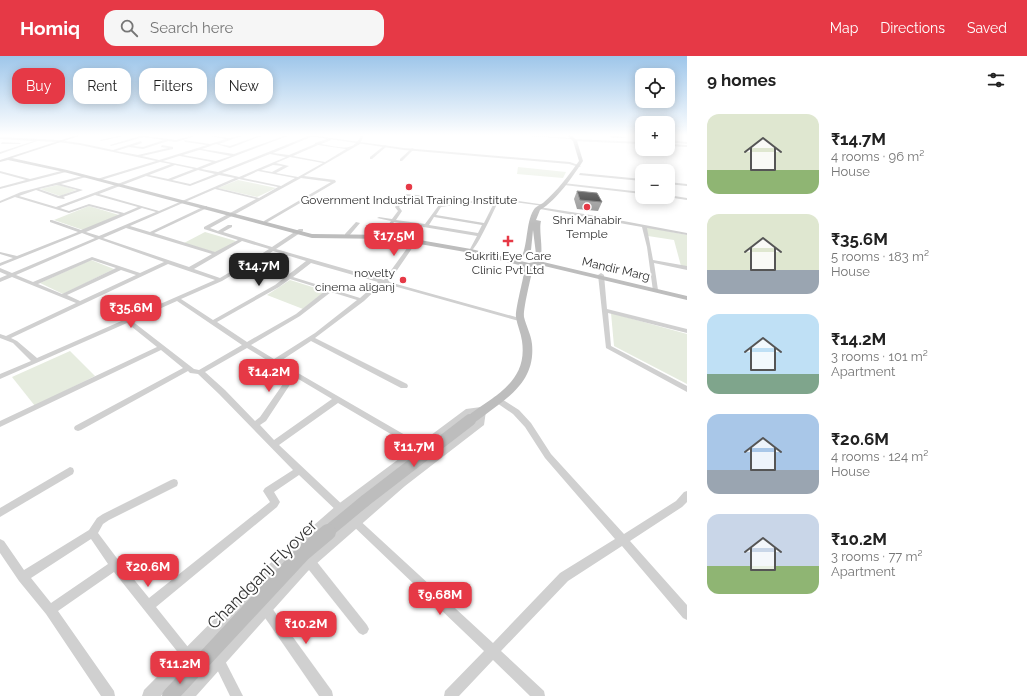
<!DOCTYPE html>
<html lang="en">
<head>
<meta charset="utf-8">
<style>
	body { margin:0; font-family:Raleway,sans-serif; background:#f6f6f6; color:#222; height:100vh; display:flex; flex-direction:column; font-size:15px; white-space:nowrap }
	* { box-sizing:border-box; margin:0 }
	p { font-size:13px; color:#767676 }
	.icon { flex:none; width:22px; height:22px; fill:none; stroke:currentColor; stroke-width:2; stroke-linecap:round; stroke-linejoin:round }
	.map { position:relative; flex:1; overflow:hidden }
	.drawer { display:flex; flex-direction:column; background:#fff; width:340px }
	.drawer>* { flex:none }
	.hud { position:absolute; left:12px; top:12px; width:380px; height:36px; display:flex; gap:8px }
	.fabs { position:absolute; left:635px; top:12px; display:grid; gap:8px }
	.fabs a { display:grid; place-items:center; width:40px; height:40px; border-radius:8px; background:#fff; box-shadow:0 2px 10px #0003; font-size:20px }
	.price { position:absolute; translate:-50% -34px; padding:0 9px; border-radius:8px; background:#e63946; color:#fff; font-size:13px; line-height:26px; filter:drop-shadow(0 1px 2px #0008) }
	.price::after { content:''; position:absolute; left:50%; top:24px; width:12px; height:9px; margin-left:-6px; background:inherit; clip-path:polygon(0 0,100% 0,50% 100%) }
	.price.current { background:#222; color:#fff }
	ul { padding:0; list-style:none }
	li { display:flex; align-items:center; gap:12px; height:100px; padding:0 20px }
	li span { display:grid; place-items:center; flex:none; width:112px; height:80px; border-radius:12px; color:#555 }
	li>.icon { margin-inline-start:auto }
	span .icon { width:48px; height:48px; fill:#fffc; stroke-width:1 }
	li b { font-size:17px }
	h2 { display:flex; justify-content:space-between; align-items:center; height:48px; padding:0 20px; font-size:17px }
	.tag { padding:0 14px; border-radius:12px; background:#fff; box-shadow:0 2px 10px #0003; font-size:14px; line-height:36px }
	.tag.current { background:#e63946; color:#fff }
	header { display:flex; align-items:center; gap:24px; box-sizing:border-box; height:56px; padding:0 20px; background:#e63946; color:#fff }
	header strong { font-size:19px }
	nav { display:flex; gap:22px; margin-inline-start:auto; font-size:14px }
	.search { width:280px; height:36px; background:#f6f6f6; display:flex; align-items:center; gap:10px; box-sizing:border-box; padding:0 14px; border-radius:12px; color:#767676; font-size:15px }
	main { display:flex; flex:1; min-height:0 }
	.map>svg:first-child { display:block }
	.green { fill:#e6ecdf }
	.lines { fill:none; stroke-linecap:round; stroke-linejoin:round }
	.minor { fill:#d0d0d0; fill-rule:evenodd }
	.tertiary { fill:#d0d0d0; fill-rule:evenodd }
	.secondary { fill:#bdbdbd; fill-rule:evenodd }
	.secondary-bridge-far1 { stroke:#bdbdbd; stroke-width:12 }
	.secondary-bridge { stroke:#bdbdbd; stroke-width:16 }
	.wall { fill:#8c8c8c }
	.building { fill:#1a1a1a; stroke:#5f5f5f }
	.poi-dot { fill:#e63946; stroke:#fff; stroke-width:1.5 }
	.labels { text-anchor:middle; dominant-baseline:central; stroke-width:4; stroke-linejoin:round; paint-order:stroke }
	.far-poi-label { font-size:12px; fill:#333; stroke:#fff }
	.far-street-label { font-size:12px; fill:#333; stroke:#fff }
	.near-street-label { font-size:17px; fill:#333; stroke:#fff }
</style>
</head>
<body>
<header>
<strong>Homiq</strong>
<div class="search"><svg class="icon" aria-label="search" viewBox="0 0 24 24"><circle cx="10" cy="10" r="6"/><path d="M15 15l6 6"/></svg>Search here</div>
<nav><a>Map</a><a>Directions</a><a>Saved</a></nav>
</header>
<main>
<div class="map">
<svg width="687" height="640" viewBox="0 0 687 640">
	<rect width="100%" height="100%" fill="#fff"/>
	<g class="green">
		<path d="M518 111 566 116 563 122 517 118Z"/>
		<path d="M238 124 276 132 257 141 218 132Z"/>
		<path d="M58 129 76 134 60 140 40 133Z"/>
		<path d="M89 150 119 159 83 174 54 164Z"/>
		<path d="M646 171 687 179V211L681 210 674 184 648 180Z"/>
		<path d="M205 176 236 185 217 197 184 187Z"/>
		<path d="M91 204 114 213 63 238 40 227Z"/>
		<path d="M290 224 325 235 303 253 267 239Z"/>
		<path d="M611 257 687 278V328L614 290Z"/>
		<path d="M70 295 95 320 35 350 12 321Z"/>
	</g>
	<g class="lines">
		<g class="minor">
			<path d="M124 79H128L101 85 100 84Z"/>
			<path d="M137 79 176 84 195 79H198L176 86 168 85 143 93 129 91 116 95 138 99 168 92 161 91 162 89 173 91V93L142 100 159 104 207 89 185 86 184 84 210 88 226 83 205 79 229 82 244 79 219 88 230 90 261 79H264L230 92 216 88 202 93 234 98 287 79H290L201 113 218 116 311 79 313 80 273 97 289 99 315 88V87L330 82 331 84 321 88C337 90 352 98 361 80L360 79H364L360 88 304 120 335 124 336 126 266 167H264V165L331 126 301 122 210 172 218 175 228 169H232V171L223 176 272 191 299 173H303V175L276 193 384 224 413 184H417V185L389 226 523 263 524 264 521 266 519 265 383 227 364 245 315 282 407 328 408 330 407 332H401L311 285 279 306 424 390 425 392 424 394 421 395 418 394 338 347 279 389 347 453 349 456 347 459 344 460 341 459 299 419 274 436 280 446 277 451 156 551 192 596 194 600 192 604 188 606 184 604 114 516 58 555 114 635 115 640H101L46 558 19 525 0 497V483L4 485 24 514 89 474 97 462 103 458 171 424 174 423 177 424 178 427 177 430 109 464 103 468 98 477 119 505 149 542 270 446 263 435 265 432 293 414 219 338 198 318 190 317 188 315 81 374 78 375 75 374 74 372 75 370 183 312 161 294 0 371V365L157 291 127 267 0 323V318L31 305 13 287 0 282V278L6 280 76 247 12 221 0 226V222L7 219 0 216V212L12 217 95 182 82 177 0 210V207L13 202 0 198V196L17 200 78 176 50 166V164H52L81 174 120 158 89 150 69 157 15 141 0 147V145L21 136 86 119V121L61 128 83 134 63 141 65 142 64 143 58 142 36 134 19 140 56 151 171 108 160 106 98 125 97 123 156 105 80 89 58 86 37 85 0 98V96L34 85 0 83V81L58 84 80 87 113 94 141 85 142 87 133 90 143 91 164 84 144 81 111 90 110 89 140 80ZM318 89 346 93 325 106 293 100ZM199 94H200L231 100 216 105 183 99ZM270 98 286 101 239 121 222 117ZM179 100H180L212 106 197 112 163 105ZM290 101 323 107 298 121 276 117 289 110 276 107ZM175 109 194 113 168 123 149 119ZM273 109 283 110 272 116 261 114ZM198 114 215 118 190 128 172 124ZM258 115 295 122 281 130 243 122ZM219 119 235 122 159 155 99 138 146 120 190 130ZM239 123 278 131 259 142 218 132ZM57 129 77 134 59 140 39 133ZM215 133 256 143 204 171V173L238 184 215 196 154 177 207 152V150H205L150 176 130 170ZM95 139 138 151 124 157 89 148 69 155 60 152ZM142 152 156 156 99 180 86 176ZM126 172 212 198 189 211 103 182ZM99 183 164 206 140 217 92 201 33 226 16 219ZM242 185 269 193C253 204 236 212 220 222L194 213ZM273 195 306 205 275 229 213 264 181 243 222 225 254 206 260 204ZM92 204 116 212 62 238 38 228ZM311 207 378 226 360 242 293 221ZM168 208 215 224 37 302 17 285 11 282ZM121 214 136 219 80 245 67 239ZM290 223 326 234 296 258 247 286 217 266 279 231ZM331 236 357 244 315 277 274 303 251 289 300 260ZM177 245 242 289 199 314 194 313 132 265ZM247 292 290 318 260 361 255 365 225 334 205 316ZM295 321 332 343 274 384 260 369 266 365ZM91 483 108 508 51 547 31 522Z"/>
			<path d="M608 79 629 82H612Z"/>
			<path d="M623 79H642V80H624Z"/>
			<path d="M668 84 687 86V88L668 86Z"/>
			<path d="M2 86 20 87 21 88H1Z"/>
			<path d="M385 89 387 90 372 103H370V101Z"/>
			<path d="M412 92 414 93 402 105H400V103Z"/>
			<path d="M65 114 66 116 0 133V131L26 124 0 117V115L30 123Z"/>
			<path d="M580 117 642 123V125L579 119Z"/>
			<path d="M668 126 687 128V130L668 128Z"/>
			<path d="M563 127 642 136V138L564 129Z"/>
			<path d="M406 138 438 141 440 142 438 143 408 140 399 151 402 155 396 164 425 168 439 149H440L467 145H495L498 142 546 149 544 150 499 144C494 154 478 190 472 194L470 193 477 180 394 166 384 181H380V180L391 165 377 162 379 161 392 163 398 155 395 151ZM467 147H494L484 167 436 159 441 151ZM434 161 482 169 478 177 429 169Z"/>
			<path d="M668 139 687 142V144L667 141Z"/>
			<path d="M539 151 597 160 687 177V179L647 172 653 204 687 210V214L654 207 658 234 655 236 653 235 647 191 642 171 540 153 538 152Z"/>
			<path d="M356 166 360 167 349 180H345V178Z"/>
			<path d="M601 217 604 219 607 253 687 273V277L608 257 611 290 687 330V336L606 292 598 219Z"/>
			<path d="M497 340 519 354 531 367 551 398 624 478 676 445 684 436 687 435V446L682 451 630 485 687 549V564L683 562 622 490 568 525 501 595 544 635 545 640H530L493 604 459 640H444L445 635 484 595 350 467 348 464 350 461 353 460 356 461 493 587 560 517 615 483 545 402 525 371 513 358 494 345 493 343 494 341Z"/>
			<path d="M70 411 73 412 74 415 73 418 0 461V452Z"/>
			<path d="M309 500 313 501 367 569 369 573 367 577 363 579 359 577 305 509 304 505 305 501Z"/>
			<path d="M265 546 269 548 332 635 333 640H319L261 556 259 552 261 548Z"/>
			<path d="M218 597 222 599 243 640H230L212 603 214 599Z"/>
		</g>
		<g class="tertiary">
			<path d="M302 79H309L404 92 570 106 581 110 579 111 569 108 404 94Z"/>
			<path d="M515 79 573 82 571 83Z"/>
			<path d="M572 83 642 86V88L573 85Z"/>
			<path d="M668 88 687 89V91L668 90Z"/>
			<path d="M481 351 484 352 486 355 484 369 405 430 308 515 196 640H177L179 634 298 505 397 424 475 364 476 359H471L345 457 276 521 161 640H142L144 634 266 511 337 449 466 353Z"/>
		</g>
		<g class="secondary">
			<path d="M77 79H82L12 102 67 114 312 178 391 179 471 193 529 207 539 205 687 240V244L540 209 530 211 532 216C530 225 523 254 524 261 526 270 531 278 532 288 536 329 502 345 474 367L470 368 466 367 464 364 466 361C494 340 528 326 522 285 521 277 517 269 516 261 515 254 523 225 524 216L523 210 471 197 391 183 312 182 64 116 8 104 0 106V104Z"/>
			<path d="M567 79H571L577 85 583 105C573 120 557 144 540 154L536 164 541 165C538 176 546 201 537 205L534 203 536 198 533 174 531 194 527 201H523L522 200C528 188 526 163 535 152 537 150 540 149 543 147 557 135 569 119 579 105L573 85Z"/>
		</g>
		<path class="secondary-bridge-far1" d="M326 477 366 444 470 364"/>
		<path class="secondary-bridge" d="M170 640 303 497 328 476"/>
	</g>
	<path class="wall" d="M577 135 602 146 598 155 577 153 574 143Z"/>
	<path class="building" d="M577 135 597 137 602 146 580 144Z"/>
	<linearGradient id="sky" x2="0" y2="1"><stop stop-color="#9ec6ea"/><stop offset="0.47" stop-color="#fff"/><stop offset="1" stop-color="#fff" stop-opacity="0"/></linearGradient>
	<rect width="687" height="168" fill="url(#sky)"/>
	<g class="poi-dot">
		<circle cx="409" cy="131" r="4"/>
		<circle cx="587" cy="151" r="4"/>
		<path d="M506 179h4v4h4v4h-4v4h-4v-4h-4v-4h4z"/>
		<circle cx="403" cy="224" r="4"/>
	</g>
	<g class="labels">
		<g class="far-poi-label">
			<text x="409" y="144">Government Industrial Training Institute</text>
			<text x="587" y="164">Shri Mahabir<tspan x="587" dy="14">Temple</tspan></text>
			<text x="508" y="200">Sukriti Eye Care<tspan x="508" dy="14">Clinic Pvt Ltd</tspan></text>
			<text x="395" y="217" text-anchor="end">novelty<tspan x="395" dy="14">cinema aliganj</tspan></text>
		</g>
		<g class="far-street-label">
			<text transform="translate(616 213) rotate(13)">Mandir Marg</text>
		</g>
		<g class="near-street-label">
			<text transform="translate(262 518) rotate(-45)">Chandganj Flyover</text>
		</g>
	</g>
</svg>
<div class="fabs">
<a><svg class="icon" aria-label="locate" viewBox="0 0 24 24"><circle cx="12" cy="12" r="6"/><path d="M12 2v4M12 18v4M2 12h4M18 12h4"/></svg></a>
<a>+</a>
<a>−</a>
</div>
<b class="price" style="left:394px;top:201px">₹17.5M</b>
<b class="price current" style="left:259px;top:231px">₹14.7M</b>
<b class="price" style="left:131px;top:273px">₹35.6M</b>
<b class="price" style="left:269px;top:337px">₹14.2M</b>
<b class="price" style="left:414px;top:412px">₹11.7M</b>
<b class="price" style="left:148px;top:532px">₹20.6M</b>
<b class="price" style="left:440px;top:560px">₹9.68M</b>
<b class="price" style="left:306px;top:589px">₹10.2M</b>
<b class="price" style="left:180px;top:629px">₹11.2M</b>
<div class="hud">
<a class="tag current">Buy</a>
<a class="tag">Rent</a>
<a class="tag">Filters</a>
<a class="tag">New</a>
</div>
</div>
<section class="drawer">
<h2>9 homes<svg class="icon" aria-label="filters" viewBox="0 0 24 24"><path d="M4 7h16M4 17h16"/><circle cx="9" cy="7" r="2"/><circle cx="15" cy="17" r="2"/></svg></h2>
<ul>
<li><span style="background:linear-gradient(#dfe7d0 70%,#8fb573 0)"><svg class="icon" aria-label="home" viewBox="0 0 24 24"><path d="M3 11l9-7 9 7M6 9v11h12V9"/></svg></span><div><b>₹14.7M</b><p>4 rooms · 96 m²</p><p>House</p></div></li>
<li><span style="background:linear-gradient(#dfe7d0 70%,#9aa5b1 0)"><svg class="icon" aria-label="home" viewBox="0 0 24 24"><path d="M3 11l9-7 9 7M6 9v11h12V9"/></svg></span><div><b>₹35.6M</b><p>5 rooms · 183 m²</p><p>House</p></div></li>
<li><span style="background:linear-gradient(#bfe0f5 75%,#7fa58c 0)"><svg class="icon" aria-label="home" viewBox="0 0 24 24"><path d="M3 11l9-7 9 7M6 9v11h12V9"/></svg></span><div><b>₹14.2M</b><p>3 rooms · 101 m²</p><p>Apartment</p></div></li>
<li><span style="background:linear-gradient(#a9c7e8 70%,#9aa5b1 0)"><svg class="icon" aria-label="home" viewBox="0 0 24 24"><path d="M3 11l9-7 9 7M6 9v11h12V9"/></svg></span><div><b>₹20.6M</b><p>4 rooms · 124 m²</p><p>House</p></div></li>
<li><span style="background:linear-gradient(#c9d6e8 65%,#8fb573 0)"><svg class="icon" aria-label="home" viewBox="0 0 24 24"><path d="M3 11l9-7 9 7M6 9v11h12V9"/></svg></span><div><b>₹10.2M</b><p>3 rooms · 77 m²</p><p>Apartment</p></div></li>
</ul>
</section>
</main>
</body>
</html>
